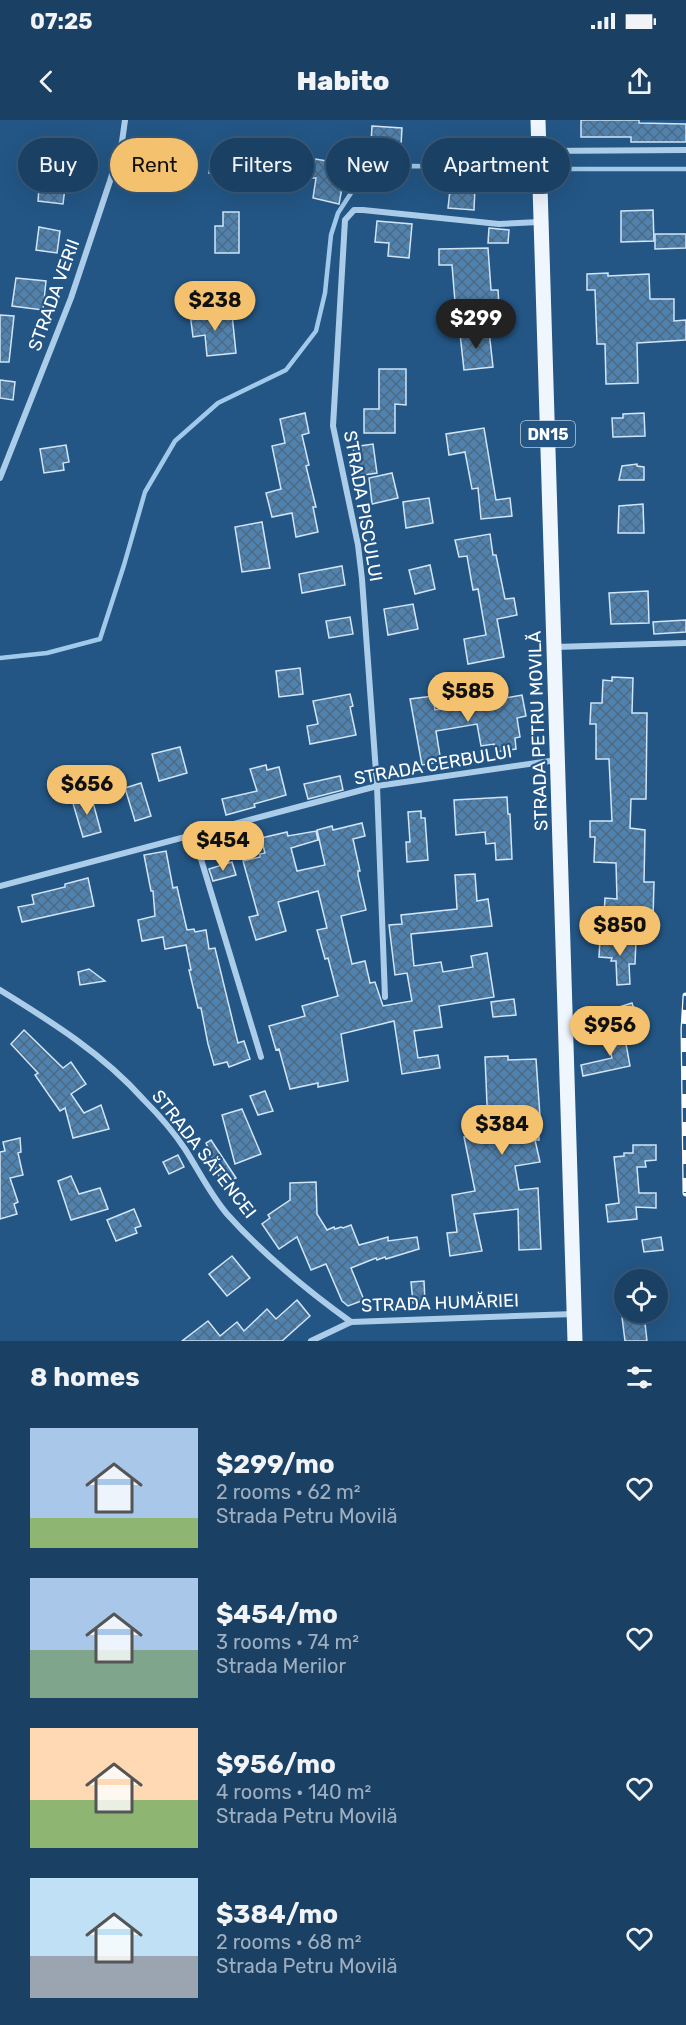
<!DOCTYPE html>
<html lang="en">
<head>
<meta charset="utf-8">
<style>
	body { margin:0; font-family:Rubik,sans-serif; background:#23476a; color:#f1f3f6; height:100vh; display:flex; flex-direction:column; font-size:22px; white-space:nowrap }
	* { box-sizing:border-box; margin:0 }
	p { font-size:20px; color:#9fafbf }
	.icon { flex:none; width:33px; height:33px; fill:none; stroke:currentColor; stroke-width:2; stroke-linecap:round; stroke-linejoin:round }
	.map { position:relative; height:1221px; overflow:hidden }
	.side { display:flex; flex-direction:column; background:#1a4064; flex:1 }
	.side>* { flex:none }
	.hud { position:absolute; left:18px; top:18px; width:651px; height:54px; display:flex; gap:12px }
	.fabs { position:absolute; left:614px; top:1149px; display:grid; gap:12px }
	.fabs a { display:grid; place-items:center; width:54px; height:54px; border-radius:50%; background:#1a4064; box-shadow:0 6px 24px #0002,0 0 0 2px #385978; font-size:30px }
	.price { position:absolute; translate:-50% -51px; padding:0 14px; border-radius:21px; background:#f4c16e; color:#111; font-size:20px; line-height:39px; filter:drop-shadow(0 2px 3px #0008) }
	.price::after { content:''; position:absolute; left:50%; top:36px; width:18px; height:14px; margin-left:-9px; background:inherit; clip-path:polygon(0 0,100% 0,50% 100%) }
	.price.on { background:#222; color:#fff }
	ul { padding:0; list-style:none }
	li { display:flex; align-items:center; gap:18px; height:150px; padding:0 30px }
	li span { display:grid; place-items:center; flex:none; width:168px; height:120px; border-radius:0px; color:#555 }
	li>.icon { margin-inline-start:auto }
	span .icon { width:72px; height:72px; fill:#fffc; stroke-width:1 }
	li b { font-size:26px }
	h2 { display:flex; justify-content:space-between; align-items:center; height:72px; padding:0 30px; font-size:26px }
	.tag { padding:0 21px; border-radius:27px; background:#1a4064; box-shadow:0 6px 24px #0002,0 0 0 2px #385978; font-size:21px; line-height:54px }
	.tag.on { background:#f4c16e; color:#111 }
	.status { display:flex; justify-content:space-between; align-items:center; height:42px; padding:0 30px; background:#1a4064; direction:ltr }
	.status svg { height:16px; fill:currentColor }
	header { display:flex; justify-content:space-between; align-items:center; height:78px; padding:0 30px; background:#1a4064; font-size:27px; font-weight:800 }
	.map>svg:first-child { display:block }
	.lines { fill:none; stroke-linecap:round; stroke-linejoin:round }
	.stream { stroke:#a0c9ea; stroke-width:4.5 }
	.building { fill:url(#building-cross-hatch); stroke:#d0e5f7; stroke-width:1.5 }
	.minor { stroke:#accde9; stroke-width:6 }
	.primary { stroke:#eff6fe; stroke-width:15 }
	.rail-casing { stroke:#fff; stroke-width:7 }
	.rail { stroke:#235685; stroke-width:4.5; stroke-dasharray:14; stroke-linecap:butt }
	.labels { text-anchor:middle; dominant-baseline:central; stroke-width:4.5; stroke-linejoin:round; paint-order:stroke }
	.shield { fill:#235685; stroke:#bdccda; stroke-width:1.5 }
	.shield-label { font-size:16px; font-weight:bold; fill:#fff }
	.street-label { font-size:18px; fill:#fff; stroke:#235685 }
</style>
</head>
<body>
<div class="status"><b>07:25</b><svg viewBox="0 0 49 12"><path d="M0 12V9h3v3zM5 12V6h3v6zM10 12V3h3v9zM15 12V0h3v12zM26 1h20v11H26zM47 4h2v5h-2z"/></svg></div>
<header><svg class="icon" aria-label="back" viewBox="0 0 24 24"><path d="M15 5l-7 7 7 7"/></svg>Habito<svg class="icon" aria-label="share" viewBox="0 0 24 24"><path d="M12 15V3M7 8l5-5 5 5M5 13v7h14v-7"/></svg></header>
<div class="map">
<svg width="686" height="1221" viewBox="0 0 686 1221">
	<defs>
		<pattern id="building-cross-hatch" width="8" height="8" patternUnits="userSpaceOnUse" patternTransform="scale(1.5)"><rect width="8" height="8" fill="#5082af"/><path d="M0 0l8 8M0 8l8-8" fill="none" stroke="#4e6a82"/></pattern>
	</defs>
	<rect width="100%" height="100%" fill="#235685"/>
	<g class="lines">
		<g class="stream">
			<path d="M569 49H686"/>
			<path d="M0 538 47 533 100 519 124 445 145 372 175 321 218 283 286 250 316 211 325 173 331 115 338 93 353 70 381 56 412 46 514 48"/>
		</g>
	</g>
	<g class="building">
		<path d="M581 0H639V3L686 4V22H631V17H581Z"/>
		<path d="M372 6 402 8 401 25 371 23Z"/>
		<path d="M56 34 91 39 88 54 67 51 63 84 38 81 40 56 52 57Z"/>
		<path d="M211 39 252 44 249 69 221 66 223 55 209 53Z"/>
		<path d="M315 39 352 45 349 63 343 62 339 84 313 78 316 58H312Z"/>
		<path d="M451 61 464 62V66L475 67 474 90 448 88Z"/>
		<path d="M653 90 654 121 621 122V91Z"/>
		<path d="M223 92H239V133H215V106H223Z"/>
		<path d="M377 101 412 104 409 138 388 136 389 123 375 122Z"/>
		<path d="M39 107 60 111 57 133 36 130Z"/>
		<path d="M489 108 509 110 508 123H488Z"/>
		<path d="M655 114H686V128L655 129Z"/>
		<path d="M488 128 491 170H498L499 185 465 188V181L455 182 452 145H439V129Z"/>
		<path d="M608 153V156L649 154 650 179H674V201L686 200V220L637 223 638 263 606 264 605 224H597L595 170H587V154Z"/>
		<path d="M16 158 46 161 43 190 12 186Z"/>
		<path d="M208 191 209 196 232 194 236 233 207 236 205 215 193 217 190 193Z"/>
		<path d="M0 195 14 196 9 242H0Z"/>
		<path d="M489 211 493 247 464 250 460 214Z"/>
		<path d="M379 249H406V285L395 284V313H364V289H379Z"/>
		<path d="M0 260 15 262 13 280 0 278Z"/>
		<path d="M305 293 309 313 302 315 309 345 306 346 316 387H313L318 412 296 417 292 393 272 397 266 373 281 369 272 326 285 323 280 299Z"/>
		<path d="M644 293 645 316 613 317 612 298H623V294Z"/>
		<path d="M484 308 496 380 510 378 512 396 481 399 478 368 472 369 465 332 449 335 446 314Z"/>
		<path d="M373 324 377 353 357 356 353 327Z"/>
		<path d="M66 325 69 342 63 343 64 350 44 353 40 329Z"/>
		<path d="M637 344V346L644 347V360H619L622 346Z"/>
		<path d="M392 353 398 378 372 384 369 358Z"/>
		<path d="M429 378 433 403 406 408 403 382Z"/>
		<path d="M643 384 644 413H618L619 386Z"/>
		<path d="M262 402 270 448 242 452 235 407Z"/>
		<path d="M490 414 493 435H496L505 479 514 478 517 495 497 499 504 537 468 544 464 519 486 515 478 469 473 470 467 436 459 437 455 420Z"/>
		<path d="M430 445 435 469 415 474 409 450Z"/>
		<path d="M342 446 345 465 302 473 299 454Z"/>
		<path d="M648 471 649 503 611 504 609 473Z"/>
		<path d="M413 484 418 509 388 515 384 489Z"/>
		<path d="M350 497 353 514 329 518 326 501Z"/>
		<path d="M686 500V512L654 514 653 502Z"/>
		<path d="M300 548 303 574 279 577 276 551Z"/>
		<path d="M612 557 633 558 632 593H647L646 679H631L630 708 645 710 644 762H654L653 798 604 795 605 778 617 779 616 743 594 742 595 717H590V701H612L609 639H596V604H590L591 583H602L603 560 612 561Z"/>
		<path d="M350 574 353 586 350 587 356 615 310 624 307 606 318 604 313 581Z"/>
		<path d="M522 575 526 596 517 598 520 617 515 618 516 629 495 632 494 624 481 626 477 604 436 611 441 642 422 645 410 579 433 576 435 590Z"/>
		<path d="M180 627 187 653 159 661 152 634Z"/>
		<path d="M266 645 267 650 279 647 286 675 254 684 255 687 226 695 222 679 257 671 250 649Z"/>
		<path d="M340 656 343 670 308 679 304 664Z"/>
		<path d="M141 663 151 696 135 701 125 668Z"/>
		<path d="M91 675 101 712 83 717 72 680Z"/>
		<path d="M507 677 508 694H510L512 739 496 740 495 723 486 724 485 712 456 715 454 680Z"/>
		<path d="M421 691V698H425L428 740 407 742 406 722H410L408 692Z"/>
		<path d="M362 703 365 716 353 719 360 751H358V755L366 790 341 796 352 844 365 841 370 863 375 862 383 886 412 881 407 853 395 855 389 805 402 804 401 795 457 789 455 755 475 754 477 781 488 779 492 806 411 814 414 846 441 842 443 852 473 847 471 836 487 833 494 877 439 886 442 907 414 911 418 938 438 935 440 948 402 954 394 901 341 914 348 961 318 967V963L290 969 279 929 276 930 269 906 305 896 302 886 338 876 328 838 325 839 317 810 327 808 318 771 278 782 286 811 256 820 249 797 258 795 243 741 260 737V734L265 733 261 718 287 712 288 716 316 711 318 720 291 728 297 751 325 745 317 710 332 706 333 710Z"/>
		<path d="M166 731 173 768 177 767 187 810 194 809 195 812 206 810 209 829 215 828 238 923 244 921 250 939 229 947 227 942 214 945 208 924 201 888H198L189 850H191L186 825 165 829 163 817 142 821 138 800 155 796 153 771H151L144 735Z"/>
		<path d="M232 742 236 755 213 761 209 749Z"/>
		<path d="M88 758 94 786 22 802 18 787 34 784 32 775 65 767V764Z"/>
		<path d="M600 819 636 820 635 844H629L630 864 617 865 616 841H611L612 838 599 837Z"/>
		<path d="M89 849 105 861 80 865 78 852Z"/>
		<path d="M514 879 516 895 493 897 491 882Z"/>
		<path d="M632 883 638 902 619 907 613 889Z"/>
		<path d="M24 910 63 948 71 942 86 964 71 974 84 993 101 985 109 1009 73 1018 65 988 60 991 35 955 38 953 11 924Z"/>
		<path d="M624 913 630 946 583 956 581 945 612 938 607 917Z"/>
		<path d="M508 936V940L536 939 540 996H538L539 1020H535L540 1042 515 1046 519 1070 538 1068 541 1129 519 1130 518 1089 474 1094 482 1131 450 1136 447 1113 457 1112 452 1075 475 1071 464 1017 484 1016 483 1008H488L485 937Z"/>
		<path d="M265 971 273 991 258 995 250 976Z"/>
		<path d="M242 989 261 1034 235 1044 222 995Z"/>
		<path d="M20 1018 21 1032 18 1033 23 1055 10 1058 18 1082 14 1084 17 1094 0 1099V1032L5 1031 3 1022Z"/>
		<path d="M211 1020 236 1058 222 1064 206 1023Z"/>
		<path d="M633 1025H656V1040L645 1041 646 1047H637L639 1073H656V1088L636 1087 637 1099 608 1102 606 1085 619 1083 614 1037 624 1036V1033H633Z"/>
		<path d="M178 1035 184 1047 169 1054 163 1042Z"/>
		<path d="M71 1056 79 1074 100 1068 108 1089 71 1100 58 1061Z"/>
		<path d="M316 1062 317 1094 327 1110 334 1107 335 1109 341 1107 343 1108 351 1105 359 1125 388 1117V1121L417 1117 419 1129 386 1139 385 1137 377 1140 376 1138 351 1148 364 1180 348 1186 342 1181 326 1144 311 1150 297 1117 279 1129 262 1104 270 1098 268 1095 290 1080V1063Z"/>
		<path d="M134 1089 141 1106 135 1108 137 1113 116 1121 107 1100Z"/>
		<path d="M661 1117 663 1130 644 1132 642 1120Z"/>
		<path d="M232 1136 250 1158 227 1176 209 1154Z"/>
		<path d="M424 1161 425 1182 413 1183 411 1162Z"/>
		<path d="M297 1180 310 1196 282 1221H182L208 1201 220 1216 237 1202 244 1211 267 1189 276 1199Z"/>
		<path d="M644 1194 647 1221H625L622 1197Z"/>
	</g>
	<g class="lines">
		<g class="minor">
			<path d="M540 31 686 30"/>
			<path d="M0 358 71 178 110 61 122 22 125 0"/>
			<path d="M555 527 686 523"/>
			<path d="M194 716 261 937"/>
			<path d="M0 766 377 666 557 640"/>
			<path d="M0 870C52 902 103 934 144 980 159 995 173 1011 185 1029 199 1051 210 1074 227 1094 262 1133 308 1171 351 1202"/>
			<path d="M385 877 377 666 362 459 358 425 333 306 345 100 354 90H363L499 104 539 102"/>
			<path d="M311 1221 351 1202 574 1194"/>
		</g>
		<path class="primary" d="M538 0 575 1221"/>
		<defs>
			<path id="rail" d="M686 876 684 909 686 1073"/>
		</defs>
		<use href="#rail" class="rail-casing"/>
		<use href="#rail" class="rail"/>
	</g>
	<g class="labels">
		<rect class="shield" x="521" y="301" width="54" height="26" rx="4.5"/>
		<g class="shield-label">
			<text x="548" y="314">DN15</text>
		</g>
		<g class="street-label">
			<text transform="translate(54 175) rotate(-70)">STRADA VERII</text>
			<text transform="translate(363 386) rotate(80)">STRADA PISCULUI</text>
			<text transform="translate(538 611) rotate(-92)">STRADA PETRU MOVILĂ</text>
			<text transform="translate(433 645) rotate(-10)">STRADA CERBULUI</text>
			<text transform="translate(204 1034) rotate(52)">STRADA SĂTENCEI</text>
			<text transform="translate(440 1183) rotate(-2)">STRADA HUMĂRIEI</text>
		</g>
	</g>
</svg>
<div class="fabs">
<a><svg class="icon" aria-label="locate" viewBox="0 0 24 24"><circle cx="12" cy="12" r="6"/><path d="M12 2v4M12 18v4M2 12h4M18 12h4"/></svg></a>
</div>
<b class="price" style="left:215px;top:212px">$238</b>
<b class="price on" style="left:476px;top:230px">$299</b>
<b class="price" style="left:468px;top:603px">$585</b>
<b class="price" style="left:87px;top:696px">$656</b>
<b class="price" style="left:223px;top:752px">$454</b>
<b class="price" style="left:620px;top:837px">$850</b>
<b class="price" style="left:610px;top:937px">$956</b>
<b class="price" style="left:502px;top:1036px">$384</b>
<div class="hud">
<a class="tag">Buy</a>
<a class="tag on">Rent</a>
<a class="tag">Filters</a>
<a class="tag">New</a>
<a class="tag">Apartment</a>
</div>
</div>
<section class="side">
<h2>8 homes<svg class="icon" aria-label="filters" viewBox="0 0 24 24"><path d="M4 7h16M4 17h16"/><circle cx="9" cy="7" r="2"/><circle cx="15" cy="17" r="2"/></svg></h2>
<ul>
<li><span style="background:linear-gradient(#a9c7e8 75%,#8fb573 0)"><svg class="icon" aria-label="home" viewBox="0 0 24 24"><path d="M3 11l9-7 9 7M6 9v11h12V9"/></svg></span><div><b>$299/mo</b><p>2 rooms · 62 m²</p><p>Strada Petru Movilă</p></div><svg class="icon" aria-label="heart" viewBox="0 0 24 24"><path d="M12 20l-8-8c-3-5 5-10 8-4 3-6 11-1 8 4z"/></svg></li>
<li><span style="background:linear-gradient(#a9c7e8 60%,#7fa58c 0)"><svg class="icon" aria-label="home" viewBox="0 0 24 24"><path d="M3 11l9-7 9 7M6 9v11h12V9"/></svg></span><div><b>$454/mo</b><p>3 rooms · 74 m²</p><p>Strada Merilor</p></div><svg class="icon" aria-label="heart" viewBox="0 0 24 24"><path d="M12 20l-8-8c-3-5 5-10 8-4 3-6 11-1 8 4z"/></svg></li>
<li><span style="background:linear-gradient(#ffd9b3 60%,#8fb573 0)"><svg class="icon" aria-label="home" viewBox="0 0 24 24"><path d="M3 11l9-7 9 7M6 9v11h12V9"/></svg></span><div><b>$956/mo</b><p>4 rooms · 140 m²</p><p>Strada Petru Movilă</p></div><svg class="icon" aria-label="heart" viewBox="0 0 24 24"><path d="M12 20l-8-8c-3-5 5-10 8-4 3-6 11-1 8 4z"/></svg></li>
<li><span style="background:linear-gradient(#bfe0f5 65%,#9aa5b1 0)"><svg class="icon" aria-label="home" viewBox="0 0 24 24"><path d="M3 11l9-7 9 7M6 9v11h12V9"/></svg></span><div><b>$384/mo</b><p>2 rooms · 68 m²</p><p>Strada Petru Movilă</p></div><svg class="icon" aria-label="heart" viewBox="0 0 24 24"><path d="M12 20l-8-8c-3-5 5-10 8-4 3-6 11-1 8 4z"/></svg></li>
</ul>
</section>
</body>
</html>
